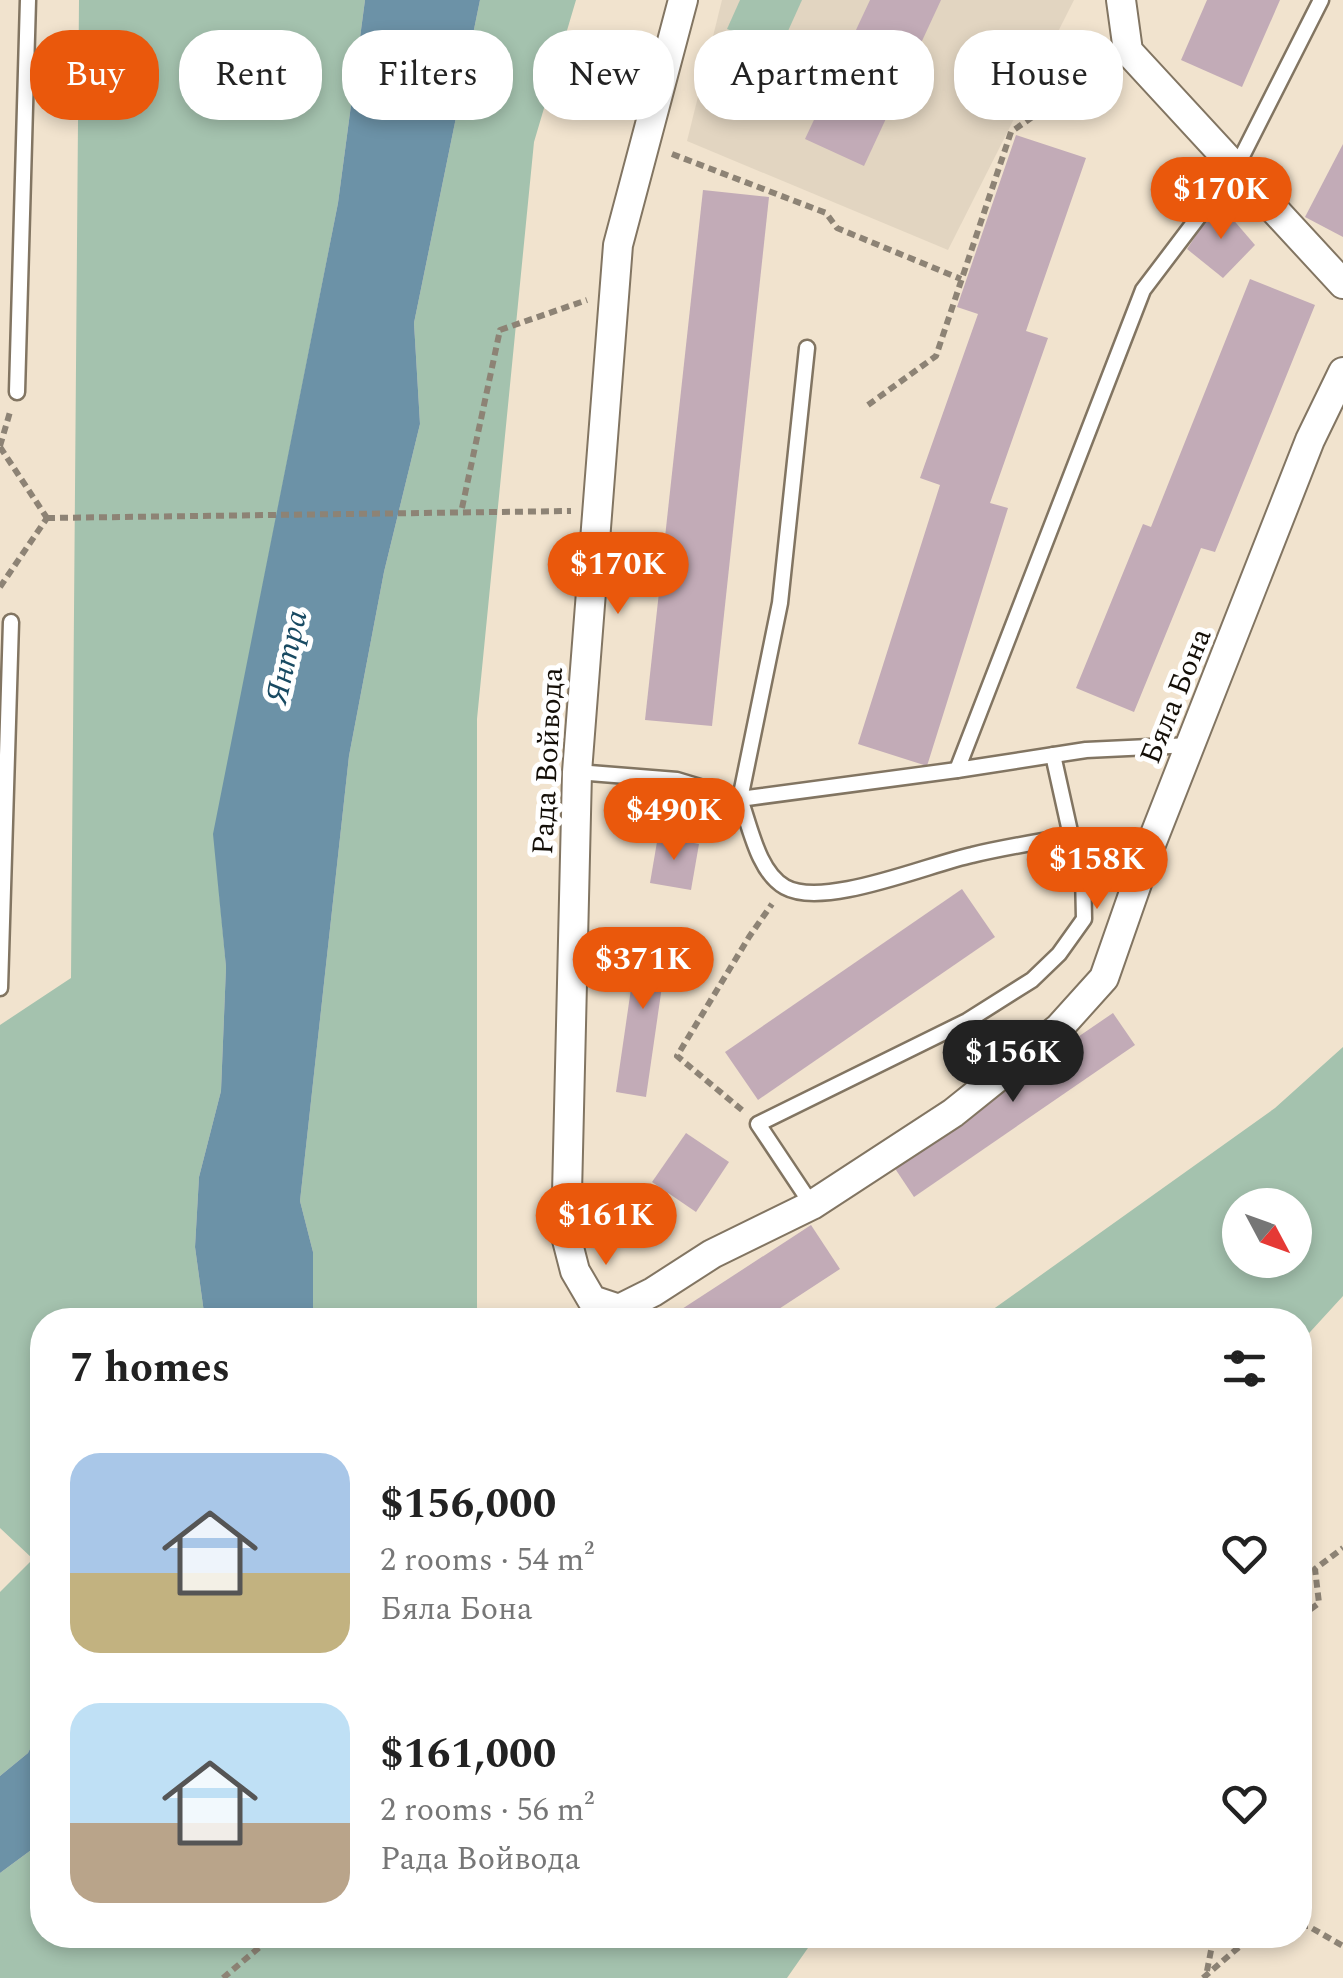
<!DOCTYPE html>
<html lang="en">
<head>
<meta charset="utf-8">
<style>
	body { margin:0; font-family:Spectral,serif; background:#f2f2f2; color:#222; height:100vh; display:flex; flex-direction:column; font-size:38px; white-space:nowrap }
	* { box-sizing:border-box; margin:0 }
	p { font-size:32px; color:#767676 }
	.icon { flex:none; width:55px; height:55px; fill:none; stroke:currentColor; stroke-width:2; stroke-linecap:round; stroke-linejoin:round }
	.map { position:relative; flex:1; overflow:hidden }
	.side { position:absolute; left:30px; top:1308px; width:1282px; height:640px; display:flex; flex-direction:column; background:#fff; border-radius:40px; box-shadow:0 5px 15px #0003 }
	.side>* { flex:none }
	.banner { position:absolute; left:30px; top:30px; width:1285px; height:90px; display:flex; gap:20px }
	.needle { width:65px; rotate:131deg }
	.tools { position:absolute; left:1222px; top:1188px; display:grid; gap:20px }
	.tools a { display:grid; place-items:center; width:90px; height:90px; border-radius:50%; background:#fff; box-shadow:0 5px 15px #0003; font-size:50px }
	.price { position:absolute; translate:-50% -85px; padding:0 22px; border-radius:35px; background:#ea580c; color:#fff; font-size:32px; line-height:65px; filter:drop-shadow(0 2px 5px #0008) }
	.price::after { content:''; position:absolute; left:50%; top:60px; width:30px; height:22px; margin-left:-15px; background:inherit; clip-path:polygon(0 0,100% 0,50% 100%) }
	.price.current { background:#222; color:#fff }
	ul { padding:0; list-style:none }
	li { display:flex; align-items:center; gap:30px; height:250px; padding:0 40px }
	li span { display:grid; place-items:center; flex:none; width:280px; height:200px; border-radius:30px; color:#555 }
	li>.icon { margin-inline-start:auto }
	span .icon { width:120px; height:120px; fill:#fffc; stroke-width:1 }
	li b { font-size:42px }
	h2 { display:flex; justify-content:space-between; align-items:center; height:120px; padding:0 40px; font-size:42px }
	.chip { padding:0 35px; border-radius:40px; background:#fff; box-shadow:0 5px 15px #0003; font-size:35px; line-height:90px }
	.chip.current { background:#ea580c; color:#fff }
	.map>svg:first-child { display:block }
	.education { fill:#e2d5c1 }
	.green { fill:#a4c2ae; fill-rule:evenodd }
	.water { fill:#6c92a7 }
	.building { fill:#c2abb7 }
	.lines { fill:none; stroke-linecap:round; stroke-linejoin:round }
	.lane-casing { stroke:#827562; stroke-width:19 }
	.street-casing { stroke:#827562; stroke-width:32 }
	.path { stroke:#8d8375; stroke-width:6; stroke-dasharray:8 5; stroke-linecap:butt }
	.lane { stroke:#fff; stroke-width:14 }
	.street { stroke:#fff; stroke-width:28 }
	.labels { text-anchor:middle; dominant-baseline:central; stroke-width:10; stroke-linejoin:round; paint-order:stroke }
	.street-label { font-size:30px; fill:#140f08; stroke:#fff }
	.water-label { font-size:32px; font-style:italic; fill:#184a62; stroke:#fff }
</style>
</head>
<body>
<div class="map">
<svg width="1343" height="1978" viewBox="0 0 1343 1978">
	<rect width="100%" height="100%" fill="#f1e3ce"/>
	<path class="education" d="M722 0H1074L948 250 687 141Z"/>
	<g class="green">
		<path d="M79 0H365L338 203 214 834 226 967 221 1091 199 1177 195 1247 205 1320H42V1724L28 1753 0 1776V1592L33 1559 0 1528V1025L71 978Z"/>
		<path d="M480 0H576L534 142 477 719V1320H313V1252L300 1201 349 756 384 572 420 424 414 323Z"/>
		<path d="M740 0H802L779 51 727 29Z"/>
		<path d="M1343 1047V1296L1300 1343V1320H978L1275 1108ZM1240 1205H1295V1260H1240Z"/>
		<path d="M42 1842V1935H817L787 1978H0V1873Z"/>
	</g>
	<g class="water">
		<path d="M365 0H480L414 323 420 424 384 572 349 756 300 1201 313 1252V1320H205L195 1247 199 1177 221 1091 226 967 213 834 338 203Z"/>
		<path d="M791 35 811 46 793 82 772 72Z"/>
		<path d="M42 1724V1842L0 1873V1776L28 1753Z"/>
	</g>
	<g class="building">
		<path d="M870 0H941L864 166 805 139Z"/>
		<path d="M1207 0H1280L1242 87 1181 60Z"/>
		<path d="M1016 135 1086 158 1026 331 1048 338 990 503 1008 508 927 766 858 744 940 485 920 478 978 314 957 307Z"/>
		<path d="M1343 144V237L1305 217Z"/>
		<path d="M703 190 769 197 712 726 645 720Z"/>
		<path d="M1218 202 1255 245 1223 278 1187 249Z"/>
		<path d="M1250 279 1315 305 1215 552 1201 548 1134 712 1076 688 1143 524 1151 527Z"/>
		<path d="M658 836 699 844 691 890 650 883Z"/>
		<path d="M962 889 995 937 758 1100 725 1052Z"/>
		<path d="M640 927 670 931 646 1097 616 1092Z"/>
		<path d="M1113 1013 1135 1045 914 1197 892 1164Z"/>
		<path d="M686 1133 729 1162 696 1212 652 1182Z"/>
		<path d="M811 1225 840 1269 762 1320H665Z"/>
	</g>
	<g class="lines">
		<defs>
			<g id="lane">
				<path d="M807 348 780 603 740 799 957 770"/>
				<path d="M17 392 28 0"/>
				<path d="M1191 745 1086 750 957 770 1143 290 1237 166 1321 0"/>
				<path d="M1053 755 1071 836"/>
				<path d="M577 772 677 780 740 799C750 826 758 872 785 887 824 909 929 864 972 855 1005 847 1038 842 1071 836L1083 871 1147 852"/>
				<path d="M0 988 11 622"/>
				<path d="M812 1205 758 1124 967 1021 1032 980 1059 954 1084 919 1083 871"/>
			</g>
			<g id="street">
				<path d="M683 0 618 245 577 772 566 1236 575 1271 592 1300 619 1309 653 1292 712 1254 812 1205 953 1113 1059 1028 1104 978 1148 852 1310 440 1343 372"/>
				<path d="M1121 0 1128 51 1343 284"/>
			</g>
		</defs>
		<use href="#lane" class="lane-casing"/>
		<use href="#street" class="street-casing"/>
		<g class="path">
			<path d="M672 154 826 213 837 228 961 279"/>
			<path d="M868 405 936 356 1011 132 1107 65"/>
			<path d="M0 446 10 412"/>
			<path d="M0 447 47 518"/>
			<path d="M462 508 500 330 587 300"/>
			<path d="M47 518 571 511"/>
			<path d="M0 587 47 518"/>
			<path d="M742 1110 677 1056 749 937 772 904"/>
			<path d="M1300 1617 1319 1603 1315 1569 1343 1548"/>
			<path d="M1300 1926H1308L1343 1946"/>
			<path d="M1207 1971 1214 1935"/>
			<path d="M223 1978 274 1935"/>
			<path d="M1203 1978 1253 1935"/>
		</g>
		<use href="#lane" class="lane"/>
		<use href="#street" class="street"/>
	</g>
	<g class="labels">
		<g class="street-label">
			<text transform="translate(1176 696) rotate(-68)">Бяла Бона</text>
			<text transform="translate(548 761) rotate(-87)">Рада Войвода</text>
		</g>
		<g class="water-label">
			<text transform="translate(287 657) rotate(-77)">Янтра</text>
		</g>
	</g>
</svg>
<div class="tools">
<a><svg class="needle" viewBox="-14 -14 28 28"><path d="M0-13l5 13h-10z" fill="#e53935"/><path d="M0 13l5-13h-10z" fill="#767676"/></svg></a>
</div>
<b class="price" style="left:1221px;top:242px">$170K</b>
<b class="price" style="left:618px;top:617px">$170K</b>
<b class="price" style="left:674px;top:863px">$490K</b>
<b class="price" style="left:1097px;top:912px">$158K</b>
<b class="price" style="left:643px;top:1012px">$371K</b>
<b class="price current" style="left:1013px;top:1105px">$156K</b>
<b class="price" style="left:606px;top:1268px">$161K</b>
<div class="banner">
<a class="chip current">Buy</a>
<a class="chip">Rent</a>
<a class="chip">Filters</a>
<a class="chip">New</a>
<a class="chip">Apartment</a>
<a class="chip">House</a>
</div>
<section class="side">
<h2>7 homes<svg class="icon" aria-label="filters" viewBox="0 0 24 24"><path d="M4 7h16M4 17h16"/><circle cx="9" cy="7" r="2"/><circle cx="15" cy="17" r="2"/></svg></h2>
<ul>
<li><span style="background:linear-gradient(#a9c7e8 60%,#c2b280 0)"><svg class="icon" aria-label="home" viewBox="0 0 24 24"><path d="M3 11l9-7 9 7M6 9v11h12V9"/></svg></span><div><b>$156,000</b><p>2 rooms · 54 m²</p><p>Бяла Бона</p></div><svg class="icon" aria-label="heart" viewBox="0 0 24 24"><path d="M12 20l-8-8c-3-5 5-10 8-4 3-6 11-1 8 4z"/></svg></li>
<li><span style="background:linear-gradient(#bfe0f5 60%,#b9a48a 0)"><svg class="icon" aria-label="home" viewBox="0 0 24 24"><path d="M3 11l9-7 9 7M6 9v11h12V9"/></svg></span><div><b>$161,000</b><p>2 rooms · 56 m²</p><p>Рада Войвода</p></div><svg class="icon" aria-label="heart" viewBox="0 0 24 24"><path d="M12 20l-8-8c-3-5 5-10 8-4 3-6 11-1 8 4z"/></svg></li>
</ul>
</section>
</div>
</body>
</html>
